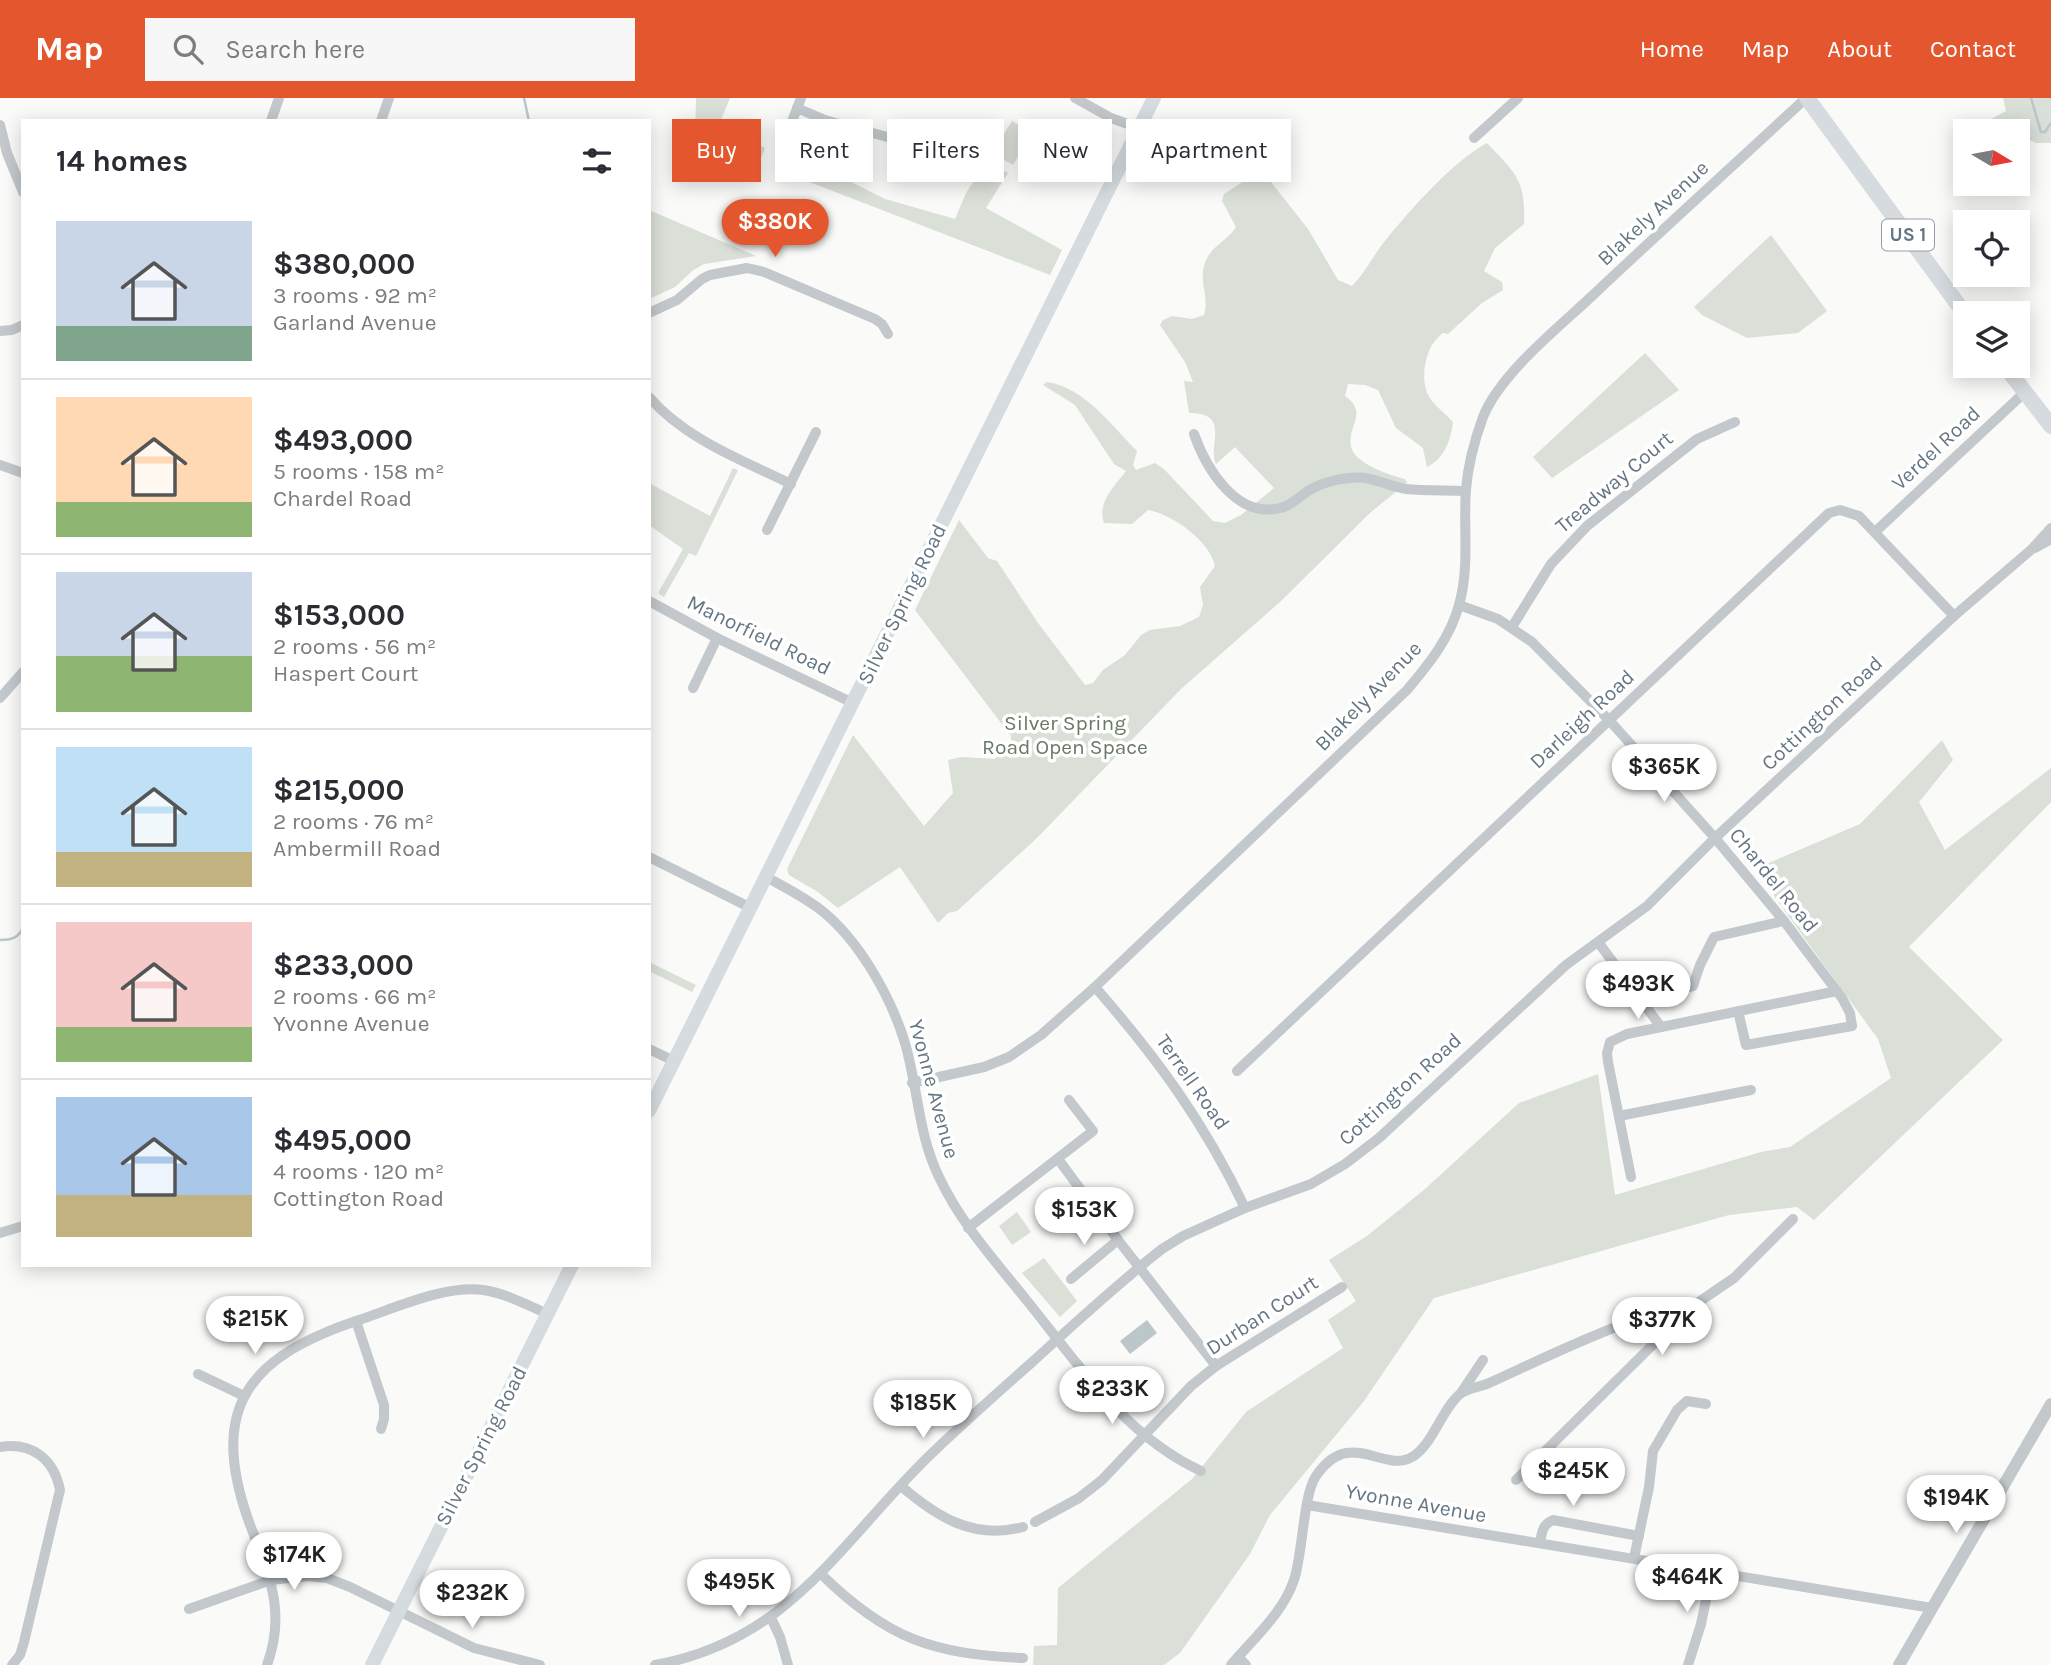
<!DOCTYPE html>
<html lang="en">
<head>
<meta charset="utf-8">
<style>
	body { margin:0; font-family:Karla,sans-serif; background:#f7f7f7; color:#2b2b33; height:100vh; display:flex; flex-direction:column; font-size:26px; white-space:nowrap }
	* { box-sizing:border-box; margin:0 }
	p { font-size:23px; color:#7c7c81 }
	.icon { flex:none; width:38px; height:38px; fill:none; stroke:currentColor; stroke-width:2; stroke-linecap:round; stroke-linejoin:round }
	.map { position:relative; flex:1; overflow:hidden }
	.side { position:absolute; left:21px; top:21px; width:630px; height:1148px; display:flex; flex-direction:column; background:#fff; border-radius:0px; box-shadow:0 4px 18px #0003 }
	.side>* { flex:none }
	.top-card { position:absolute; left:672px; top:21px; width:665px; height:63px; display:flex; gap:14px }
	.needle { width:46px; rotate:100deg }
	.buttons { position:absolute; left:1953px; top:21px; display:grid; gap:14px }
	.buttons a { display:grid; place-items:center; width:77px; height:77px; border-radius:0px; background:#fff; box-shadow:0 4px 18px #0003; font-size:35px }
	.price { position:absolute; translate:-50% -60px; padding:0 16px; border-radius:24px; background:#fff; color:#222; font-size:23px; line-height:46px; filter:drop-shadow(0 2px 4px #0008) }
	.price::after { content:''; position:absolute; left:50%; top:42px; width:21px; height:16px; margin-left:-10px; background:inherit; clip-path:polygon(0 0,100% 0,50% 100%) }
	.price.active { background:#e4572e; color:#fff }
	ul { padding:0; list-style:none }
	li { display:flex; align-items:center; gap:21px; height:175px; padding:0 35px }
	li+li { border-top:2px solid #e1e1e2 }
	li span { display:grid; place-items:center; flex:none; width:196px; height:140px; border-radius:0px; color:#555 }
	li>.icon { margin-inline-start:auto }
	span .icon { width:84px; height:84px; fill:#fffc; stroke-width:1 }
	li b { font-size:30px }
	h2 { display:flex; justify-content:space-between; align-items:center; height:84px; padding:0 35px; font-size:30px }
	.tag { padding:0 24px; border-radius:0px; background:#fff; box-shadow:0 4px 18px #0003; font-size:24px; line-height:63px }
	.tag.active { background:#e4572e; color:#fff }
	header { display:flex; align-items:center; gap:42px; box-sizing:border-box; height:98px; padding:0 35px; background:#e4572e; color:#fff }
	header strong { font-size:33px }
	nav { display:flex; gap:38px; margin-inline-start:auto; font-size:24px }
	.search { width:490px; height:63px; background:#f7f7f7; display:flex; align-items:center; gap:18px; box-sizing:border-box; padding:0 24px; border-radius:0px; color:#7c7c81; font-size:26px }
	.map>svg:first-child { display:block }
	.green { fill:#dadfd7 }
	.water { fill:#bbc7cb }
	.lines { fill:none; stroke-linecap:round; stroke-linejoin:round }
	.stream { stroke:#bbc7cb; stroke-width:2.5 }
	.minor { stroke:#c3c8cc; stroke-width:10 }
	.tertiary { stroke:#c3c8cc; stroke-width:12 }
	.secondary { stroke:#d6dbdf; stroke-width:14 }
	.trunk { stroke:#d6dbdf; stroke-width:16 }
	.labels { text-anchor:middle; dominant-baseline:central; stroke-width:7; stroke-linejoin:round; paint-order:stroke }
	.shield { fill:#fff; stroke:#939fa8; stroke-width:2 }
	.shield-label { font-size:19px; font-weight:bold; fill:#657683 }
	.street-label { font-size:21px; fill:#657683; stroke:#fff }
	.park-label { font-size:21px; fill:#687a64; stroke:#fff }
</style>
</head>
<body>
<header>
<strong>Map</strong>
<div class="search"><svg class="icon" aria-label="search" viewBox="0 0 24 24"><circle cx="10" cy="10" r="6"/><path d="M15 15l6 6"/></svg>Search here</div>
<nav><a>Home</a><a>Map</a><a>About</a><a>Contact</a></nav>
</header>
<div class="map">
<svg width="2051" height="1567" viewBox="0 0 2051 1567">
	<rect width="100%" height="100%" fill="#fafaf8"/>
	<g class="green">
		<path d="M696 0H730L720 24 765 50 759 65 695 40Z"/>
		<path d="M2003 0H2051V45H2036L2018 37V33H1978L1976 29 2006 13Z"/>
		<path d="M1012 23 1033 34 1013 67 992 55Z"/>
		<path d="M1487 45C1515 75 1526 81 1524 126L1495 150 1484 173 1502 184 1503 192 1482 205 1448 236 1443 235C1426 247 1420 275 1427 295 1431 305 1446 316 1453 324 1451 342 1444 361 1427 369L1423 350 1396 330 1378 292 1365 287 1348 286 1345 298C1369 315 1347 327 1351 348 1354 366 1390 377 1405 381L1407 385 1371 414 1280 504 1181 591 1037 740 957 813 948 815 938 825 900 769 838 810 818 794 789 777 787 771 853 637 924 728 953 695 948 662 961 659 994 661 1011 651V638L915 512 959 422 988 460 997 463 1038 525 1085 587 1093 585 1103 572 1125 557 1141 537 1150 532 1180 528 1199 519 1203 507 1200 489 1215 468C1210 443 1172 416 1148 412L1132 426 1104 425C1097 404 1114 389 1126 373L1114 366 1075 307 1043 287 1047 284C1084 289 1112 328 1137 353L1133 367 1136 372 1155 365 1164 371 1213 423 1225 425 1241 417 1274 390 1235 349 1216 366C1207 347 1232 315 1189 315L1184 283 1193 284 1185 264 1160 227 1163 222 1172 218 1192 221 1204 217C1210 197 1197 183 1206 162 1213 147 1228 142 1236 129L1222 103 1224 96 1249 80 1260 79 1271 84 1308 131 1338 182 1352 188C1365 175 1373 158 1384 144 1409 113 1453 63 1487 45Z"/>
		<path d="M786 61 822 69 885 101 955 121 966 95 987 63 1008 75 986 110 1062 152 1050 177 781 73Z"/>
		<path d="M649 112 756 158 704 166 692 173 675 189 649 201Z"/>
		<path d="M1771 137 1827 213 1798 235 1747 240 1702 217 1694 209Z"/>
		<path d="M1645 255 1679 292 1552 380 1533 359Z"/>
		<path d="M733 370 738 372 696 458 689 455 664 499 658 495 683 451 649 427V385L710 418Z"/>
		<path d="M1942 642 1953 662 1919 704 1945 752 2051 670V704L1909 849 2003 942 1814 1122 1797 1109 1729 1117 1434 1200 1364 1303 1270 1417 1250 1456 1180 1555 1164 1567H1033L1034 1548 1057 1547 1058 1490 1192 1381 1246 1314 1343 1250 1328 1222 1356 1203 1329 1162 1367 1138 1425 1091 1519 1005 1598 976 1615 1097 1761 1054 1790 1049 1891 980 1878 941 1776 801 1757 770 1860 726Z"/>
		<path d="M649 864 696 887 692 894 649 873Z"/>
		<path d="M1017 1114 1031 1134 1012 1147 999 1128Z"/>
		<path d="M1044 1160 1077 1203 1060 1219 1022 1175Z"/>
	</g>
	<path class="water" d="M1147 1222 1157 1235 1130 1256 1120 1243Z"/>
	<g class="lines">
		<g class="stream">
			<path d="M524 0 529 23"/>
			<path d="M2031 0 2041 34H2045L2051 25"/>
			<path d="M0 842C11 842 19 840 23 829"/>
		</g>
		<g class="minor">
			<path d="M1075 0 1111 20 1139 30"/>
			<path d="M797 10 825 22 913 46"/>
			<path d="M271 23 279 0"/>
			<path d="M381 23 389 0"/>
			<path d="M0 27 7 55 23 94"/>
			<path d="M1474 40 1518 0"/>
			<path d="M780 55 801 0"/>
			<path d="M649 215 677 202 702 181 710 177 747 170 764 174 875 221 882 226 888 236"/>
			<path d="M0 233 12 232 23 227"/>
			<path d="M649 299C685 341 742 362 791 386"/>
			<path d="M1194 336C1206 370 1236 421 1280 410 1291 408 1299 399 1308 393 1319 386 1336 381 1349 380 1373 377 1385 388 1406 391 1426 393 1446 392 1466 393"/>
			<path d="M0 367 23 375"/>
			<path d="M767 432 816 334"/>
			<path d="M1875 434 2025 294"/>
			<path d="M2035 450 2051 441"/>
			<path d="M649 503 717 540 853 605"/>
			<path d="M1459 507 1498 521 1532 544 1609 622 1715 740 1784 823 1842 900 1850 915 1852 928 1746 947 1738 913"/>
			<path d="M1512 529 1551 466 1587 428 1697 341 1735 324"/>
			<path d="M693 590 717 540"/>
			<path d="M0 600 23 574"/>
			<path d="M649 759 751 810"/>
			<path d="M766 779C785 789 804 799 821 812 859 842 891 899 905 945 918 990 918 1036 939 1079 961 1126 996 1164 1028 1204 1079 1267 1125 1338 1201 1373"/>
			<path d="M1598 844 1661 929"/>
			<path d="M1095 889C1157 960 1204 1024 1245 1110"/>
			<path d="M1640 900 1693 888 1700 867 1714 839 1784 823"/>
			<path d="M649 951 674 963"/>
			<path d="M1237 973 1829 415 1840 412 1859 418 1954 518"/>
			<path d="M912 985 984 969 1009 959 1041 937 1095 889 1407 592C1429 566 1450 540 1459 507 1470 468 1463 430 1466 391 1468 367 1475 341 1483 319 1500 276 1558 230 1592 198 1663 131 1735 66 1806 0"/>
			<path d="M1619 1018 1751 992"/>
			<path d="M1058 1061 1118 1142 1216 1268"/>
			<path d="M1631 1079 1608 964 1607 955 1610 944 1627 936 1837 893"/>
			<path d="M968 1130 1093 1033 1069 1002"/>
			<path d="M0 1135 23 1128"/>
			<path d="M1071 1181 1118 1142"/>
			<path d="M356 1223 384 1307V1321L381 1331"/>
			<path d="M198 1276 244 1298"/>
			<path d="M1461 1295 1483 1262"/>
			<path d="M0 1349C32 1344 54 1361 60 1392L24 1544 20 1557 12 1567"/>
			<path d="M1516 1382 1690 1210 1734 1180 1793 1121"/>
			<path d="M901 1388C937 1419 973 1442 1023 1429"/>
			<path d="M1307 1407 1932 1510"/>
			<path d="M1035 1424 1079 1400 1102 1382 1191 1288 1216 1268 1342 1189"/>
			<path d="M1540 1445C1542 1434 1542 1427 1553 1422L1639 1438"/>
			<path d="M1634 1460 1649 1389 1653 1353 1677 1312 1687 1303 1706 1306"/>
			<path d="M821 1476C887 1541 933 1556 1023 1560"/>
			<path d="M189 1511 271 1482 307 1478 327 1480 350 1489 474 1550 540 1567"/>
			<path d="M771 1520 780 1539 788 1567"/>
			<path d="M1238 1559 1246 1567"/>
			<path d="M267 1567C287 1512 268 1475 249 1424 207 1307 251 1258 359 1222 395 1210 445 1187 483 1192 505 1195 527 1207 548 1216"/>
			<path d="M655 1567C789 1543 839 1446 928 1359 961 1327 995 1297 1030 1266 1073 1227 1116 1187 1162 1151L1183 1138 1245 1110 1311 1086 1345 1066 1379 1040 1566 867 1647 808 1715 740 1954 518 2032 451 2051 430"/>
			<path d="M1231 1567C1253 1541 1283 1515 1294 1482 1303 1455 1303 1397 1316 1378 1350 1328 1383 1376 1412 1359 1432 1348 1442 1311 1460 1296 1467 1290 1481 1289 1489 1285 1533 1265 1576 1244 1621 1227 1636 1226 1644 1235 1653 1245"/>
			<path d="M1688 1567 1701 1526 1712 1473"/>
		</g>
		<path class="tertiary" d="M1899 1567 2051 1306"/>
		<g class="secondary">
			<path d="M649 1013 1154 0"/>
			<path d="M372 1567 572 1167"/>
		</g>
		<g class="trunk">
			<path d="M1807 0 1965 216"/>
			<path d="M2005 268 2051 328"/>
		</g>
	</g>
	<g class="labels">
		<rect class="shield" x="1882" y="121.5" width="52" height="31" rx="5"/>
		<g class="shield-label">
			<text x="1908" y="137">US 1</text>
		</g>
		<g class="street-label">
			<text transform="translate(1653 115) rotate(-43)">Blakely Avenue</text>
			<text transform="translate(1936 350) rotate(-43)">Verdel Road</text>
			<text transform="translate(1614 384) rotate(-40)">Treadway Court</text>
			<text transform="translate(902 506) rotate(-64)">Silver Spring Road</text>
			<text transform="translate(759 537) rotate(26)">Manorfield Road</text>
			<text transform="translate(1368 598) rotate(-46)">Blakely Avenue</text>
			<text transform="translate(1822 615) rotate(-43)">Cottington Road</text>
			<text transform="translate(1582 621) rotate(-43)">Darleigh Road</text>
			<text transform="translate(1774 782) rotate(51)">Chardel Road</text>
			<text transform="translate(1193 984) rotate(55)">Terrell Road</text>
			<text transform="translate(934 991) rotate(75)">Yvonne Avenue</text>
			<text transform="translate(1400 991) rotate(-42)">Cottington Road</text>
			<text transform="translate(1262 1217) rotate(-33)">Durban Court</text>
			<text transform="translate(481 1348) rotate(-63)">Silver Spring Road</text>
			<text transform="translate(1416 1405) rotate(10)">Yvonne Avenue</text>
		</g>
		<g class="park-label">
			<text x="1065" y="625">Silver Spring<tspan x="1065" dy="24">Road Open Space</tspan></text>
		</g>
	</g>
</svg>
<div class="buttons">
<a><svg class="needle" viewBox="-14 -14 28 28"><path d="M0-13l5 13h-10z" fill="#e53935"/><path d="M0 13l5-13h-10z" fill="#7c7c81"/></svg></a>
<a><svg class="icon" aria-label="locate" viewBox="0 0 24 24"><circle cx="12" cy="12" r="6"/><path d="M12 2v4M12 18v4M2 12h4M18 12h4"/></svg></a>
<a><svg class="icon" aria-label="layers" viewBox="0 0 24 24"><path d="M12 4l9 5-9 5-9-5zM3 14l9 5 9-5"/></svg></a>
</div>
<b class="price active" style="left:775px;top:161px">$380K</b>
<b class="price" style="left:1664px;top:706px">$365K</b>
<b class="price" style="left:1638px;top:923px">$493K</b>
<b class="price" style="left:1084px;top:1149px">$153K</b>
<b class="price" style="left:255px;top:1258px">$215K</b>
<b class="price" style="left:1662px;top:1259px">$377K</b>
<b class="price" style="left:1112px;top:1328px">$233K</b>
<b class="price" style="left:923px;top:1342px">$185K</b>
<b class="price" style="left:1573px;top:1410px">$245K</b>
<b class="price" style="left:1956px;top:1437px">$194K</b>
<b class="price" style="left:294px;top:1494px">$174K</b>
<b class="price" style="left:1687px;top:1516px">$464K</b>
<b class="price" style="left:739px;top:1521px">$495K</b>
<b class="price" style="left:472px;top:1532px">$232K</b>
<div class="top-card">
<a class="tag active">Buy</a>
<a class="tag">Rent</a>
<a class="tag">Filters</a>
<a class="tag">New</a>
<a class="tag">Apartment</a>
</div>
<section class="side">
<h2>14 homes<svg class="icon" aria-label="filters" viewBox="0 0 24 24"><path d="M4 7h16M4 17h16"/><circle cx="9" cy="7" r="2"/><circle cx="15" cy="17" r="2"/></svg></h2>
<ul>
<li><span style="background:linear-gradient(#c9d6e8 75%,#7fa58c 0)"><svg class="icon" aria-label="home" viewBox="0 0 24 24"><path d="M3 11l9-7 9 7M6 9v11h12V9"/></svg></span><div><b>$380,000</b><p>3 rooms · 92 m²</p><p>Garland Avenue</p></div></li>
<li><span style="background:linear-gradient(#ffd9b3 75%,#8fb573 0)"><svg class="icon" aria-label="home" viewBox="0 0 24 24"><path d="M3 11l9-7 9 7M6 9v11h12V9"/></svg></span><div><b>$493,000</b><p>5 rooms · 158 m²</p><p>Chardel Road</p></div></li>
<li><span style="background:linear-gradient(#c9d6e8 60%,#8fb573 0)"><svg class="icon" aria-label="home" viewBox="0 0 24 24"><path d="M3 11l9-7 9 7M6 9v11h12V9"/></svg></span><div><b>$153,000</b><p>2 rooms · 56 m²</p><p>Haspert Court</p></div></li>
<li><span style="background:linear-gradient(#bfe0f5 75%,#c2b280 0)"><svg class="icon" aria-label="home" viewBox="0 0 24 24"><path d="M3 11l9-7 9 7M6 9v11h12V9"/></svg></span><div><b>$215,000</b><p>2 rooms · 76 m²</p><p>Ambermill Road</p></div></li>
<li><span style="background:linear-gradient(#f6c9c9 75%,#8fb573 0)"><svg class="icon" aria-label="home" viewBox="0 0 24 24"><path d="M3 11l9-7 9 7M6 9v11h12V9"/></svg></span><div><b>$233,000</b><p>2 rooms · 66 m²</p><p>Yvonne Avenue</p></div></li>
<li><span style="background:linear-gradient(#a9c7e8 70%,#c2b280 0)"><svg class="icon" aria-label="home" viewBox="0 0 24 24"><path d="M3 11l9-7 9 7M6 9v11h12V9"/></svg></span><div><b>$495,000</b><p>4 rooms · 120 m²</p><p>Cottington Road</p></div></li>
</ul>
</section>
</div>
</body>
</html>
